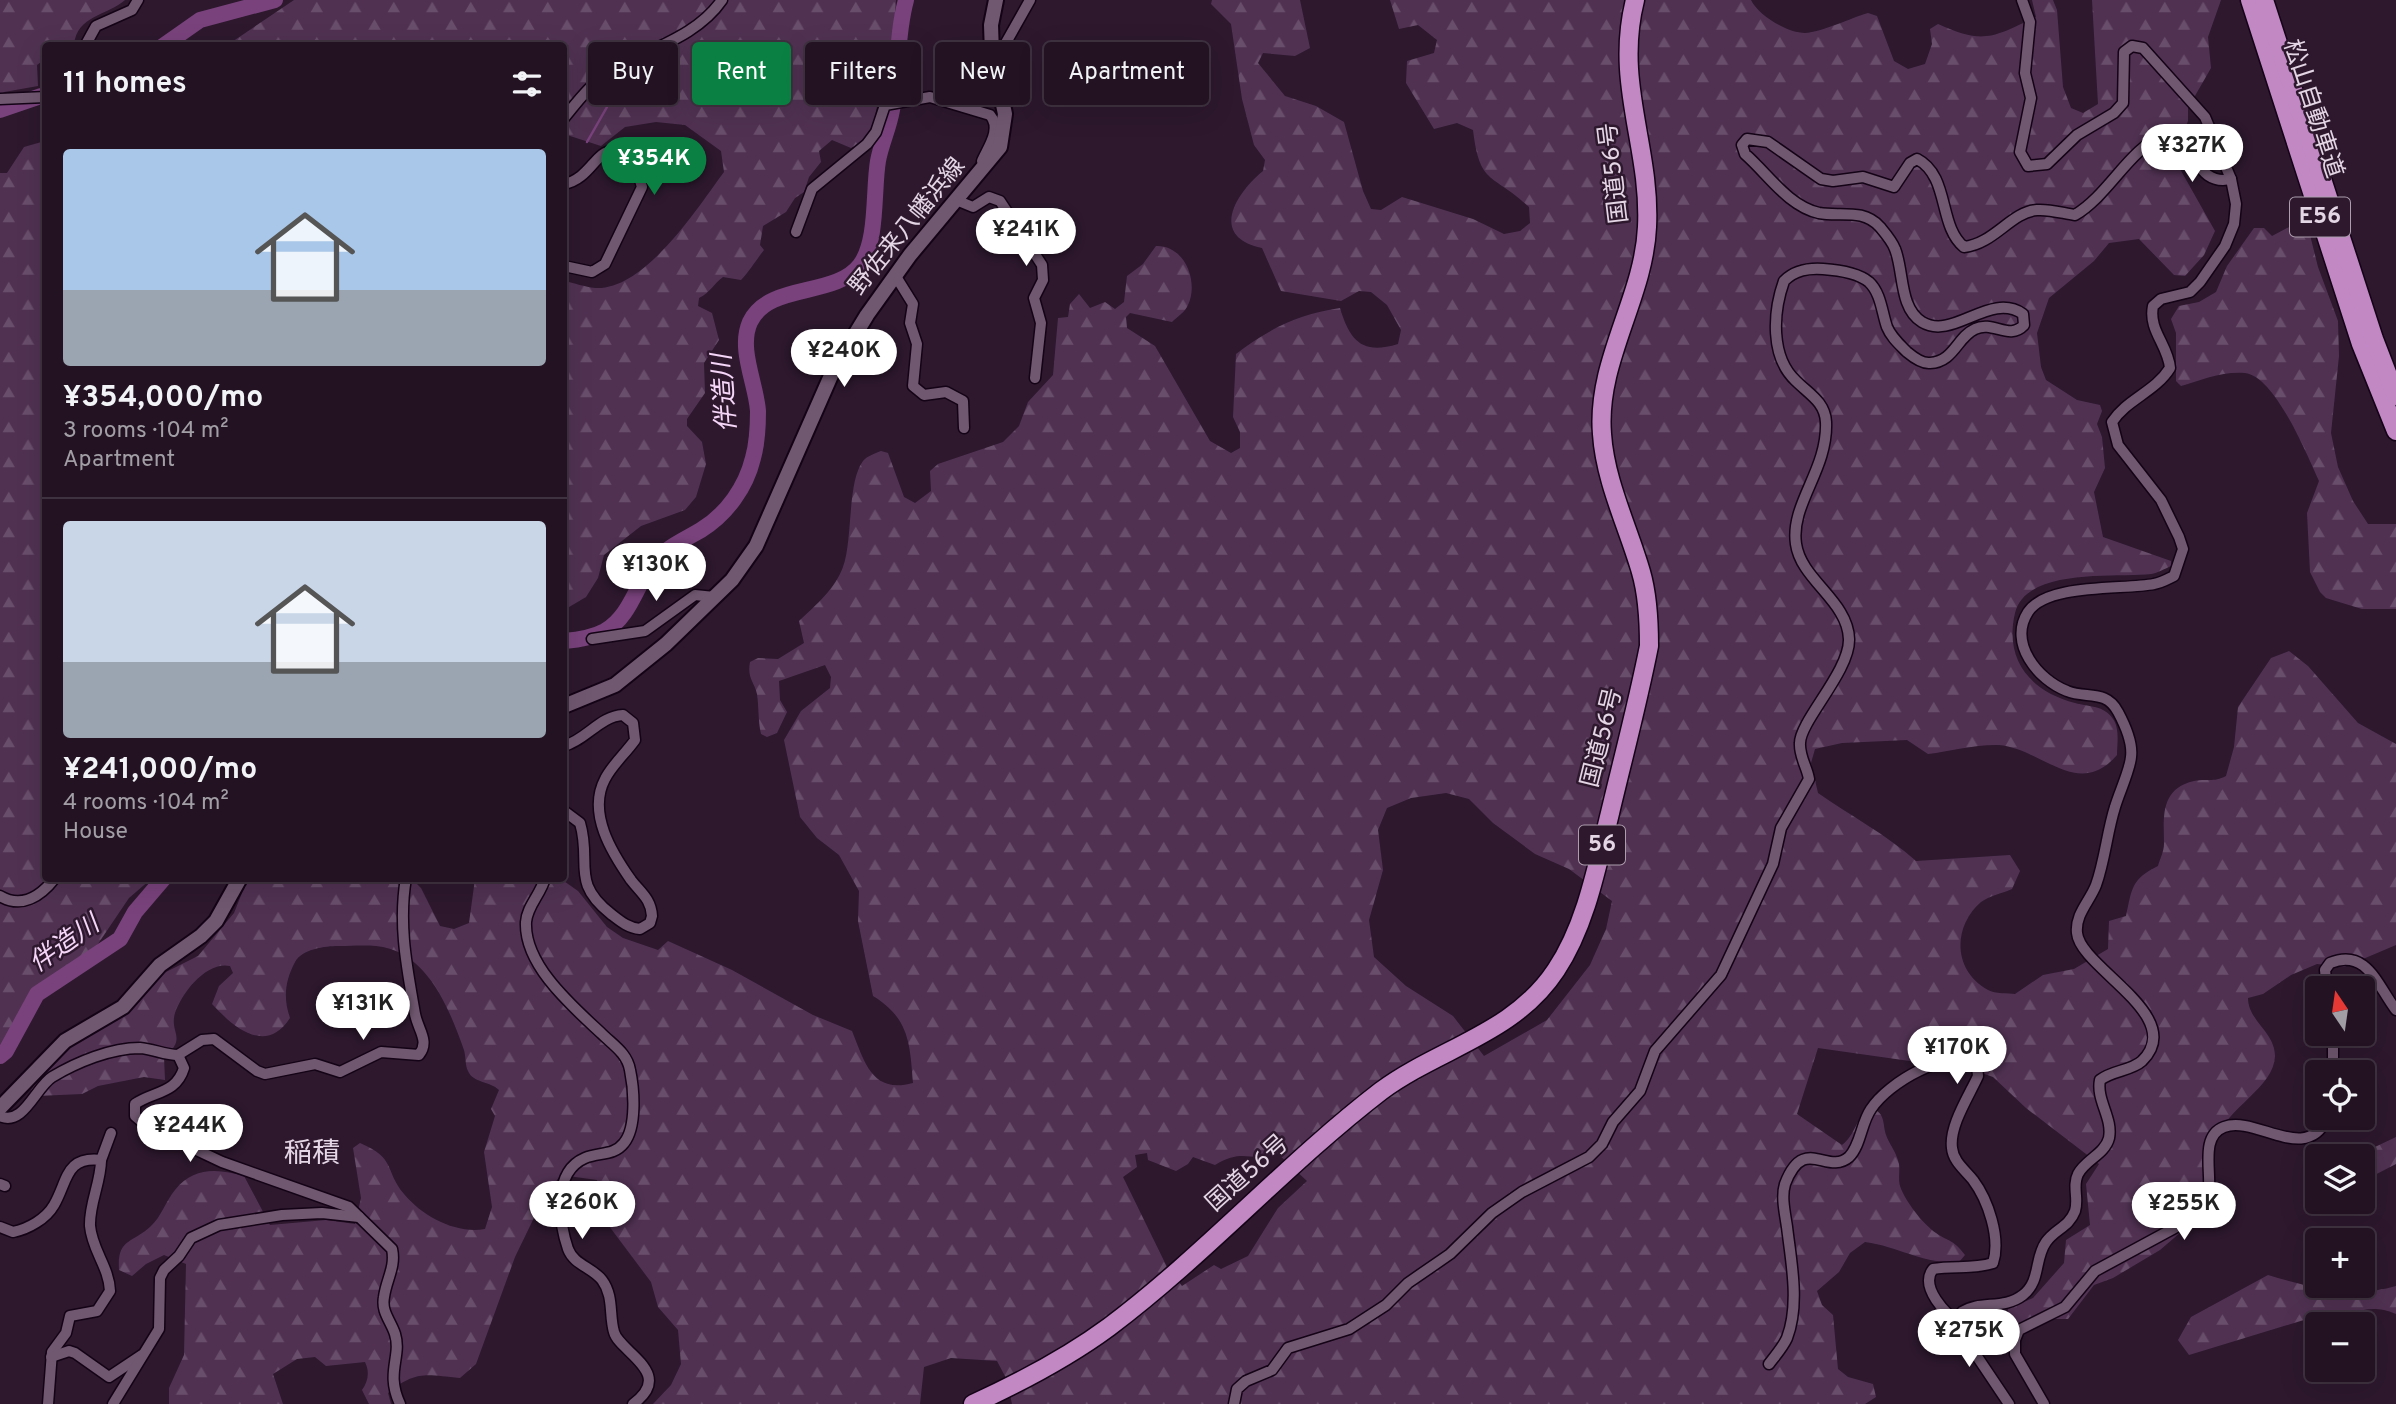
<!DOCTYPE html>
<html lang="en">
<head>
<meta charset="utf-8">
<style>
	body { margin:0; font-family:Overpass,"Noto Sans JP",sans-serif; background:#2a1b2a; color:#f1f3f6; height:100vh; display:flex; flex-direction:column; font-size:26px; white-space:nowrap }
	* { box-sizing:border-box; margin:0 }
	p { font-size:23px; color:#a29ea5 }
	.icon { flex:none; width:38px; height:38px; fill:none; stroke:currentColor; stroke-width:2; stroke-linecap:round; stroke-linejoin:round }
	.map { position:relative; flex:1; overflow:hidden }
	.sheet { position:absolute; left:42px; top:42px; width:525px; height:840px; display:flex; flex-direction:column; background:#221222; border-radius:7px; box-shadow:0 7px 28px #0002,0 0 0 2px #3f3240 }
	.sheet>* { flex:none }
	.top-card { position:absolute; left:588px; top:42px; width:665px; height:63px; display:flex; gap:14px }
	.needle { width:46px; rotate:347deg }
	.controls { position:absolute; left:2305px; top:976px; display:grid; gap:14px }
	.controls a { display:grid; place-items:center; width:70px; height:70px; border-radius:7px; background:#221222; box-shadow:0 7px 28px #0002,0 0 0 2px #3f3240; font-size:35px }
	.price { position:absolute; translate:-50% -60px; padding:0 16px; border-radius:24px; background:#fff; color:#222; font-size:23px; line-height:46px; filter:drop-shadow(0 2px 4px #0008) }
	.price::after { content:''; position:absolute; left:50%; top:42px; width:21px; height:16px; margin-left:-10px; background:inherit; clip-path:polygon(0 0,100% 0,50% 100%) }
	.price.current { background:#0b8043; color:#fff }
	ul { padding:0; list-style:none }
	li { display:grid; align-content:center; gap:14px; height:371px; padding:0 21px }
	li+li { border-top:2px solid #3f3240 }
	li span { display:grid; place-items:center; height:217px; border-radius:7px; color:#555 }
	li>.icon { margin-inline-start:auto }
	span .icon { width:126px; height:126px; fill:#fffc; stroke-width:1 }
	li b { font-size:30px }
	h2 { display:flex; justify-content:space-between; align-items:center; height:84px; padding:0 21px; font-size:30px }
	.pill { padding:0 24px; border-radius:7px; background:#221222; box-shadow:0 7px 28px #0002,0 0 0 2px #3f3240; font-size:24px; line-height:63px }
	.pill.current { background:#0b8043; color:#fff }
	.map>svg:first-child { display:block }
	.forest { fill:url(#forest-firs); fill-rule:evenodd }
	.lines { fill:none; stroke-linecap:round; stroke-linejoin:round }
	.stream { stroke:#79427c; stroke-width:2.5 }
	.river { stroke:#79427c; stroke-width:16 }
	.street-casing { stroke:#140316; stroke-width:13 }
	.secondary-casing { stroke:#140316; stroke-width:18 }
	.highway-casing { stroke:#140316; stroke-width:21 }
	.street { stroke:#705871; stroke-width:10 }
	.secondary { stroke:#705871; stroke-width:14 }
	.highway { stroke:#c188c4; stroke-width:18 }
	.labels { text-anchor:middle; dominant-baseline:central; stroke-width:5; stroke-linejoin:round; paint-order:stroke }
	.shield { fill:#2d182e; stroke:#ad9dad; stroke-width:2 }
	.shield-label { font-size:23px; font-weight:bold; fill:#e4d6e4 }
	.street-label { font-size:24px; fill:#e4d6e4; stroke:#2d182e }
	.water-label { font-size:26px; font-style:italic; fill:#f6d6f8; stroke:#2d182e }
	.quarter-label { font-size:28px; fill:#e4d6e4; stroke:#2d182e }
</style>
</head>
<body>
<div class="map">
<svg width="2396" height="1404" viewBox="0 0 2396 1404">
	<defs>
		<pattern id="forest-firs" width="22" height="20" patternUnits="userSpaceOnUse" patternTransform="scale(1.75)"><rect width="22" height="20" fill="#503152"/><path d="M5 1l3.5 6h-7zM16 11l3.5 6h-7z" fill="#694e6b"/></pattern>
	</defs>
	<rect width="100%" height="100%" fill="#2d182e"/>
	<g class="forest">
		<path d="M0 0H125C107 16 77 15 74 45L46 46 45 59 37 65 38 86 4 92 0 97Z"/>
		<path d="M294 0H896L890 83 881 85C875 111 877 135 851 148L832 140 819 151 821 162 809 177 804 192 795 198 786 212 763 226 760 245 764 250C756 260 749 272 741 280L723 277C713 284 711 292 699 298L698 306 712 313 719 340 704 363 705 393 687 419V426L702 442 706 464 696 497 685 510 641 526 604 555 598 578 586 597 564 610V281C574 283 585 287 595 288 645 291 698 207 724 172L721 151 685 125 656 122 625 127 601 146 564 134V46H226Z"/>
		<path d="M1212 0H1300L1310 48 1295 56 1263 53 1258 63 1285 96 1316 106 1344 122 1363 191 1371 209 1381 210 1402 197 1473 219 1504 234 1520 231 1530 223 1529 207C1492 172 1480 187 1473 130L1457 123 1434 129 1406 83 1407 61 1434 53 1437 40 1418 25 1399 29 1390 0H1751C1758 15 1787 33 1805 33 1822 32 1851 18 1868 13L1877 16 1894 61 1908 69 1925 64 1932 44 1930 29 1938 24C1984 45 1993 37 2036 17L2032 0H2053L2057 10 2063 87 2071 108 2083 113 2098 104 2092 0H2221L2208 37 2211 68 2188 108V121L2179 143 2180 169 2215 231 2204 255 2185 276 2174 275 2139 239 2109 243 2094 261 2049 298 2037 333 2041 367 2046 380 2077 400 2100 405 2102 411 2097 424 2102 437 2105 468 2094 492 2103 537 2171 561V566C2164 569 2158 573 2151 574 2117 578 2026 567 2015 613 2004 660 2030 691 2075 703 2089 707 2104 705 2113 719 2120 729 2117 744 2117 755 2078 800 2043 749 1999 745 1977 744 1950 751 1928 754L1907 740 1842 743 1815 749 1811 763 1818 793C1851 816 1887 835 1916 861L2010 855 2020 871 2012 889C2003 893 1989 896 1981 902 1953 926 1952 970 1988 990 1995 994 2008 993 2015 994L2043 975 2074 969 2108 949 2109 921 2126 916C2132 889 2131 879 2158 866 2160 859 2164 851 2164 844 2164 819 2159 789 2194 781 2207 778 2213 783 2226 776L2234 747 2238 707 2271 658 2289 651 2308 666 2358 723 2396 744V945L2344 967 2317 964 2291 975 2263 994 2248 998C2248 1021 2275 1032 2275 1056 2274 1088 2226 1108 2216 1140 2212 1151 2216 1166 2214 1178L2204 1186 2202 1214 2160 1250 2113 1278 2094 1285 2068 1319H2031L2010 1326 2008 1309 2033 1298 2064 1263 2066 1240 2090 1225 2086 1184 2099 1164 2026 1108 1993 1077 1962 1066H1945L1818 1048 1797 1114 1842 1145C1856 1134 1856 1119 1868 1107 1886 1112 1882 1121 1886 1135 1889 1144 1896 1151 1899 1164 1900 1171 1898 1179 1900 1186 1905 1201 1923 1224 1936 1233 1950 1243 1952 1238 1965 1255L1959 1262C1921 1264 1901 1247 1865 1242L1850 1253 1839 1272 1817 1291 1822 1305 1833 1315 1838 1369 1848 1377 1873 1384 1876 1397 1865 1404H1012L1007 1380 997 1361 951 1358 924 1367 920 1404H653L671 1385 681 1364 678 1330 658 1307 651 1282 606 1222 602 1194 597 1180 561 1175 545 1195 515 1257 476 1364 460 1378C426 1375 416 1370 388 1393L391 1404H369L362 1390C368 1382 370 1372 365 1362L326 1366 315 1357 297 1359 273 1374 283 1404H169V1388L184 1355 186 1264 164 1255 146 1264 132 1276 119 1270C117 1238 132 1244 151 1226 161 1217 166 1201 175 1190 194 1166 219 1169 244 1176L270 1225 326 1220 355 1224 361 1198 353 1148 360 1143C397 1159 384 1170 404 1194 423 1217 456 1234 485 1229L492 1207 484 1152 495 1116 491 1109 499 1090C490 1081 473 1083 468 1071 465 1065 466 1057 464 1050 449 1008 427 951 376 946 363 945 350 946 338 946 325 946 302 949 295 962 285 981 283 998 290 1018 266 1055 234 1028 212 1004L219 986 233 973 230 966C207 961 182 992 175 1013 169 1033 188 1038 164 1057L165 1080 144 1077 98 1086 82 1094 37 1096 31 1090 41 1074 86 1034 158 976 198 956 234 913 248 878 412 879 421 888 440 926 454 929 469 923 475 879H561L578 891 607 927 623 938 658 950 668 941 732 970 813 1015 852 1031C865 1063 872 1094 913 1083 910 1043 909 1018 873 996L858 921 859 891 839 855 817 838 800 817 784 740 801 711 830 688 831 677 825 665 779 681 780 700 787 712 777 733 767 737 761 734C758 721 759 708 757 694 754 681 747 678 750 662L758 658 778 659 804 643 799 621C816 605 835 589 843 567 853 540 847 482 863 461 867 456 876 453 881 451L888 453 904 497 915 503 931 491 930 471 938 464 1003 442 1019 426 1028 402 1053 375 1058 318 1068 317 1070 304 1079 294 1090 308 1105 302 1115 309 1124 302 1127 276 1143 264 1156 246C1185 245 1199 282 1188 305 1185 312 1177 317 1172 322L1130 313 1126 317 1127 328 1155 346 1210 441 1231 453 1240 448V432L1233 417 1236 354C1269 329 1298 314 1340 308 1350 341 1362 355 1398 344L1401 330 1387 305 1371 292 1359 291 1341 301 1281 291 1262 248C1209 237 1235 194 1263 171L1265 160 1254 145 1242 99 1231 24 1211 4ZM1446 793 1469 799 1493 823 1535 854 1569 869 1612 901 1606 929 1590 965 1547 1020 1484 1056 1453 1016 1406 986 1374 957 1369 920 1383 870 1378 830 1387 808 1411 798ZM1276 1152 1307 1181 1278 1208 1248 1256 1221 1269 1214 1265 1182 1286 1167 1267 1123 1177 1137 1167 1135 1155 1147 1153 1148 1160 1176 1171 1188 1164 1193 1157 1215 1165C1245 1146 1254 1165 1276 1152Z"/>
		<path d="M45 141 46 878 151 879 129 898 79 972 49 991 23 1016 0 1049V173H7L24 147Z"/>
		<path d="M2291 226 2308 227 2318 267 2338 321 2339 356 2331 433 2338 467 2353 501 2368 524H2396V609H2362L2326 598 2320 592 2310 572 2307 513 2319 481C2307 455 2275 376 2245 373 2223 371 2201 380 2181 386L2176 381V333L2171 319 2179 306 2199 302 2216 292 2227 266 2254 228H2264L2272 236Z"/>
		<path d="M2396 1137V1164L2363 1181 2362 1157H2354Z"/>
		<path d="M2268 1275C2308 1287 2355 1299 2396 1286V1314C2360 1299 2348 1324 2320 1315L2189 1355 2178 1340 2191 1317Z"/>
	</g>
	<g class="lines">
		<path class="stream" d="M587 142 619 86 676 43"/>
		<g class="river">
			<path d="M163 46 200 20 275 0"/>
			<path d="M0 110 41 96"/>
			<path d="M564 641C576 640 594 637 605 631 631 616 636 584 654 562 667 547 684 540 701 530 727 514 746 487 753 458 757 444 758 426 758 411 756 383 738 349 750 322 769 282 835 298 860 265 878 242 873 190 878 161 881 144 889 128 892 110 899 74 896 36 906 0"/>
			<path d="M0 1056 6 1051 37 994 120 939 135 912 164 878"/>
		</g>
		<defs>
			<g id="street">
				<path d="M85 46 96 26 132 10 138 0"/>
				<path d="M992 53 1003 48 1030 0"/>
				<path d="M0 99 46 97"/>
				<path d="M564 118C575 105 587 88 601 78 637 51 693 42 722 0"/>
				<path d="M564 184C590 179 596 150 613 151L639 177 642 187 605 264 592 272 564 266"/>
				<path d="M956 200 973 207 989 197 1000 201 1042 265 1043 280 1034 298 1041 323 1035 378"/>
				<path d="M796 232 812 189 867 144 876 132 885 105 930 97 990 115C1002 129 988 147 982 161"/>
				<path d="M895 275 913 304 910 323 917 344 913 386 924 395 946 392 963 401 964 428"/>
				<path d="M592 639 645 631 695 595 714 597"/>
				<path d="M564 746C586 740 600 716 623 715L633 723 635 740C625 754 612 765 605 779 587 813 612 853 631 880 641 893 651 899 652 916L650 923 640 929C628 928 620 921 611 914 570 882 592 863 580 823L564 811"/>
				<path d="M545 878C541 894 527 906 526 922 524 965 572 1006 601 1033 613 1045 627 1053 630 1070 634 1089 637 1127 624 1143 614 1156 599 1152 585 1158 552 1172 559 1222 568 1249 574 1265 592 1267 602 1280 614 1296 609 1315 614 1332 619 1352 676 1373 633 1404"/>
				<path d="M0 896C22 909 41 896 55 878"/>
				<path d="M2327 989 2325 970 2330 963C2367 948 2377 985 2396 1010"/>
				<path d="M2333 1034V1073"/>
				<path d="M178 1055 184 1068C176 1094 154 1091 135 1104V1116L148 1127 222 1162 349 1207 392 1249C396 1267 386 1280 384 1297 381 1312 391 1321 395 1334 402 1357 385 1372 400 1404"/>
				<path d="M0 1116C23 1127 36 1087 52 1077 77 1062 111 1048 140 1048 153 1049 165 1055 178 1055L202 1040 214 1039 257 1071 265 1074 315 1064 340 1072 381 1052 419 1055C430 1041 418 1030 415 1014 407 968 398 925 406 878"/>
				<path d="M101 1160 111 1133"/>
				<path d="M0 1184 5 1186"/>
				<path d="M0 1227 13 1232C28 1229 46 1219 54 1205 68 1181 65 1156 101 1160 101 1182 89 1204 90 1226 92 1250 109 1267 110 1291L97 1311 70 1316 66 1333 52 1352 48 1404"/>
				<path d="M51 1357 69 1351 75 1353 109 1377 142 1355"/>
				<path d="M1769 1364C1775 1356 1783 1347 1787 1338 1800 1304 1791 1261 1787 1227 1785 1213 1781 1197 1785 1184 1804 1134 1827 1176 1849 1157 1861 1145 1861 1123 1871 1109 1888 1083 1947 1047 1977 1066L1978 1076C1969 1096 1949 1126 1952 1148 1953 1161 1965 1170 1973 1180 1988 1200 2001 1238 1993 1263 1972 1270 1953 1265 1933 1269 1919 1287 1946 1315 1961 1324"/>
				<path d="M113 1404 159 1329 160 1278 164 1270 179 1256 191 1238 219 1225 282 1215 322 1213 359 1217"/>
				<path d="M1234 1404 1237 1389 1246 1381 1272 1370 1288 1348 1349 1329 1386 1305 1408 1283 1450 1254 1492 1213 1522 1192 1589 1157 1602 1144 1613 1122 1640 1091 1655 1051 1721 975 1773 864 1781 828 1809 779C1807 767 1799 756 1800 743 1800 721 1850 671 1849 639 1848 601 1801 580 1796 544 1790 504 1828 470 1826 422 1825 402 1809 394 1796 381 1770 357 1773 312 1784 281 1795 270 1808 268 1823 269 1838 270 1858 273 1869 282 1881 293 1882 313 1887 327 1891 337 1899 344 1907 352 1913 357 1922 364 1930 363 1954 362 1957 337 1975 329 1993 320 2009 341 2024 325L2023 314C1990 291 1953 341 1922 322 1899 308 1904 271 1895 249 1892 241 1885 233 1880 227 1863 208 1840 217 1819 213 1788 206 1768 174 1745 154L1742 145 1747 139 1768 142 1821 179 1833 181 1863 177 1894 187 1910 163 1917 159C1950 176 1938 226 1964 247 1994 244 2011 212 2037 210 2049 209 2062 213 2075 215 2110 194 2129 148 2166 134 2195 143 2196 187 2231 179"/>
				<path d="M2009 1404 1962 1334V1312C1980 1300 2004 1310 2023 1295 2041 1281 2034 1259 2046 1242 2055 1229 2069 1227 2075 1211 2079 1199 2072 1186 2078 1174 2085 1160 2105 1154 2109 1138 2113 1118 2096 1100 2100 1080 2113 1070 2131 1071 2142 1061 2188 1016 2080 968 2077 933 2075 914 2090 901 2096 885 2105 860 2107 832 2115 807 2119 793 2130 770 2131 757 2133 742 2125 725 2118 712 2106 689 2086 699 2067 691 2038 680 2008 643 2028 612 2047 583 2124 590 2154 584 2161 583 2168 579 2174 576L2183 549 2179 537 2161 500 2118 445 2112 422C2127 399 2155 392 2170 368 2168 345 2148 330 2153 306L2161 299 2190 292 2200 282 2225 246 2234 224 2236 204 2231 179 2205 117 2143 48 2132 46 2124 52 2123 103 2114 113 2077 135 2047 164 2028 166 2020 152 2031 98 2025 73 2030 22 2022 0"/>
				<path d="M2044 1404 2015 1354V1340L2019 1330 2065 1307 2095 1271 2193 1218C2198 1212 2204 1207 2207 1201 2215 1180 2197 1137 2224 1127 2256 1115 2306 1165 2327 1118"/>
			</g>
			<g id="secondary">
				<path d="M564 706 615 685 666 644 732 580 756 546 833 371 867 315 910 255 1000 147 1005 114 992 53 991 25 996 0"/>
				<path d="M0 1108 65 1041 123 1007 160 965 201 936 216 921 240 878"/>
			</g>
			<g id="highway">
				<path d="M2250 0 2361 344 2396 431"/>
				<path d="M2264 0 2374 339 2396 396"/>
				<path d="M973 1404C1021 1382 1067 1358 1109 1327 1205 1255 1286 1164 1381 1091 1439 1048 1514 1034 1556 970 1586 925 1597 866 1610 813 1623 758 1638 702 1649 646 1649 621 1648 596 1641 572 1628 527 1605 481 1602 434 1596 361 1644 298 1647 227 1651 147 1614 83 1635 0"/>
			</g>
		</defs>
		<use href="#street" class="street-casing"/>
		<use href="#secondary" class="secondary-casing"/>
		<use href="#highway" class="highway-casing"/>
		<use href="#street" class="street"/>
		<use href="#secondary" class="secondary"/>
		<use href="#highway" class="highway"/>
	</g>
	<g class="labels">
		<g class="shield">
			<rect x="2290" y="197.5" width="60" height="39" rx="5"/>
			<rect x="1579" y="825.5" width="46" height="39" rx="5"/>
		</g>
		<g class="shield-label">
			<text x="2320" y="217">E56</text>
			<text x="1602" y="845">56</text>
		</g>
		<g class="street-label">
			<text transform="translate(2312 109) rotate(72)">松山自動車道</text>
			<text transform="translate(1615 173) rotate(-97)">国道56号</text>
			<text transform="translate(908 227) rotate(-51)">野佐来八幡浜線</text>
			<text transform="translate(1603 738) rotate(-76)">国道56号</text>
			<text transform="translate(1248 1174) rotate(-42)">国道56号</text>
		</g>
		<g class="water-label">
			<text transform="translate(726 393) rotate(-94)">伴造川</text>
			<text transform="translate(65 945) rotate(-35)">伴造川</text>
		</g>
		<g class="quarter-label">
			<text x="312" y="1155">稲積</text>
		</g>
	</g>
</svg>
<div class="controls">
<a><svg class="needle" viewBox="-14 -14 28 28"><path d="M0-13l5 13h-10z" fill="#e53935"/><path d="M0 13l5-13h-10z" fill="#a29ea5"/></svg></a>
<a><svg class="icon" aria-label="locate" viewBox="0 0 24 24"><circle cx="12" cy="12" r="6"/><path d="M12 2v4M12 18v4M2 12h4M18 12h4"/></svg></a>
<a><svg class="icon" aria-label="layers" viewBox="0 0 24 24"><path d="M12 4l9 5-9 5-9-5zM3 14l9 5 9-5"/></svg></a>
<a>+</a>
<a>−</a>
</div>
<b class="price" style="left:2192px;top:184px">¥327K</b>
<b class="price current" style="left:654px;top:197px">¥354K</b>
<b class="price" style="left:1026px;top:268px">¥241K</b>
<b class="price" style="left:844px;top:389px">¥240K</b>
<b class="price" style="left:656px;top:603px">¥130K</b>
<b class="price" style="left:363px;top:1042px">¥131K</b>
<b class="price" style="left:1957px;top:1086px">¥170K</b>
<b class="price" style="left:190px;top:1164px">¥244K</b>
<b class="price" style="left:582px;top:1241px">¥260K</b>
<b class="price" style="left:2184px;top:1242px">¥255K</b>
<b class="price" style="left:1969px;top:1369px">¥275K</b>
<div class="top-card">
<a class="pill">Buy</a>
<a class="pill current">Rent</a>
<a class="pill">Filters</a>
<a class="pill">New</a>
<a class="pill">Apartment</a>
</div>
<section class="sheet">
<h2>11 homes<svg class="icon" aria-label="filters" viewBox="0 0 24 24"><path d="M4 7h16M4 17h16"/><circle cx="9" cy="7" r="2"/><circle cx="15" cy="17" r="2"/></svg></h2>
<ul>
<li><span style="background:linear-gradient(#a9c7e8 65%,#9aa5b1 0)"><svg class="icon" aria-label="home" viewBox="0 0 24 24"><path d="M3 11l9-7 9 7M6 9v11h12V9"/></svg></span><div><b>¥354,000/mo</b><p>3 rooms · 104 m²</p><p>Apartment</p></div></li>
<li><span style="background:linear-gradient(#c9d6e8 65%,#9aa5b1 0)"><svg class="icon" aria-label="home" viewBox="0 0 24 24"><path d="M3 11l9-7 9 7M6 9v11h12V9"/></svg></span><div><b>¥241,000/mo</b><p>4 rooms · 104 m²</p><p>House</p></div></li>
</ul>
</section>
</div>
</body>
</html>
